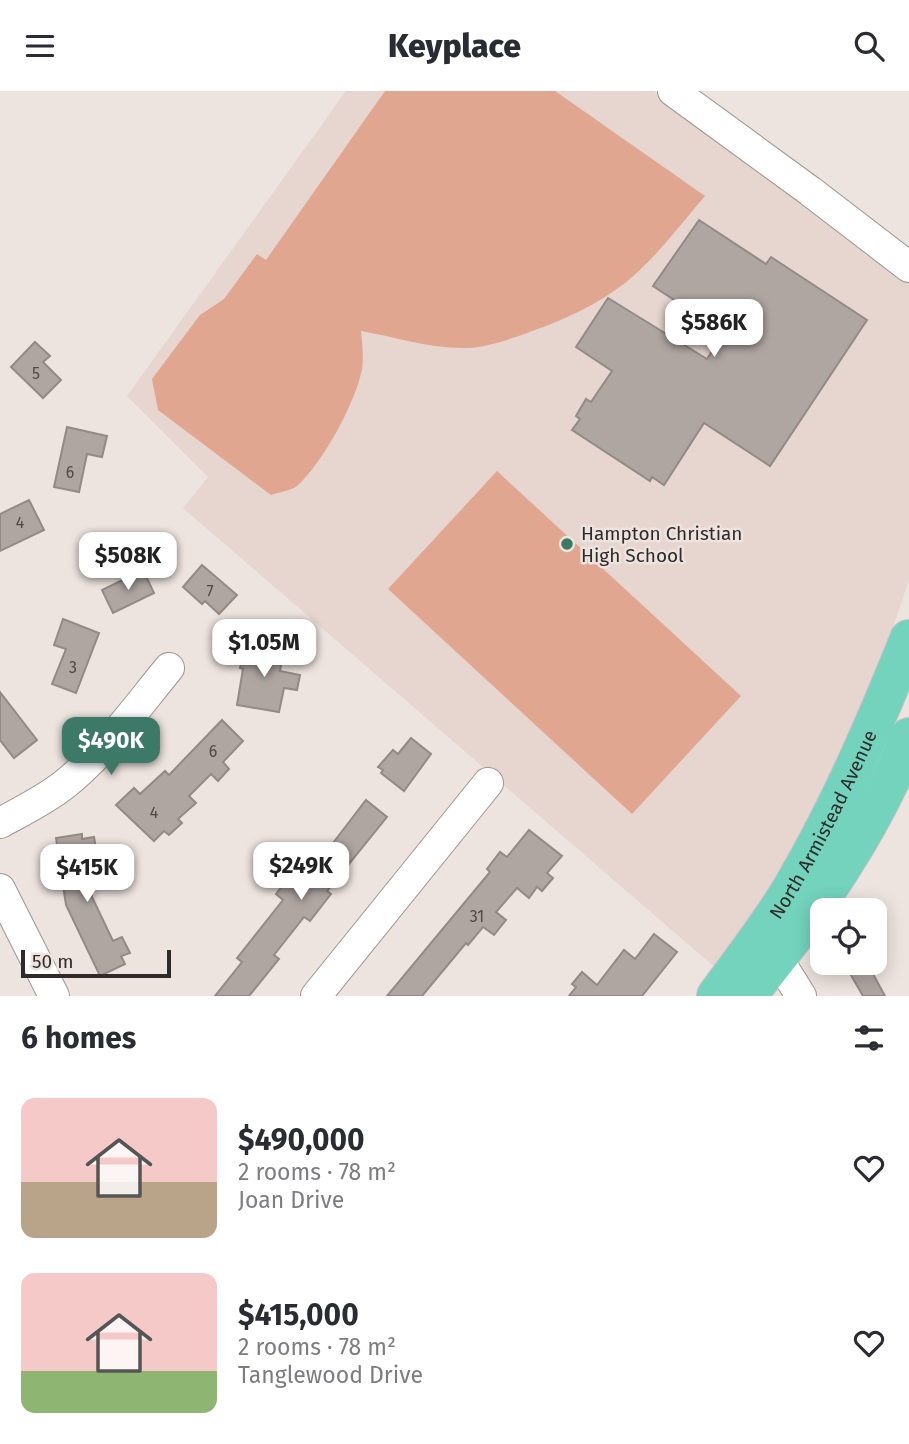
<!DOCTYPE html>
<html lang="en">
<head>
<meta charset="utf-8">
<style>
	body { margin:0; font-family:"Fira Sans",sans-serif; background:#f2f2f3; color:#2b2b33; height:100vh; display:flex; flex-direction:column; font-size:26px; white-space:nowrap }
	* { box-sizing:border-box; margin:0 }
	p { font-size:23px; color:#7c7c81 }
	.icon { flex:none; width:38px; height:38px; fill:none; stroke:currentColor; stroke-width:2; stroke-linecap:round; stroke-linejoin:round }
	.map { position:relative; height:905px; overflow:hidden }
	.sheet { display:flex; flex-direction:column; background:#fff; flex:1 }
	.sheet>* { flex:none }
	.controls { position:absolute; left:810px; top:807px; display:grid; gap:14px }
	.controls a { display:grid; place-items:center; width:77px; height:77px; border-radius:14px; background:#fff; box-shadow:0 4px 18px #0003; font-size:35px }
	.scale { position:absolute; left:21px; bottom:18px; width:150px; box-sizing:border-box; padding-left:7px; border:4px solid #2f2b2a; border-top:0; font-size:19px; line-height:24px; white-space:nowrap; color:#2f2b2a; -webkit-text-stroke:5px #ede3df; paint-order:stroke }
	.price { position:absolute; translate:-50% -60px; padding:0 16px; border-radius:14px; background:#fff; color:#222; font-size:23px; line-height:46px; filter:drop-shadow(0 2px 4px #0008) }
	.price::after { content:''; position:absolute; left:50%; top:42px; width:21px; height:16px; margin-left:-10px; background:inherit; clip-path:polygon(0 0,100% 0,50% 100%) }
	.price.on { background:#3c7a67; color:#fff }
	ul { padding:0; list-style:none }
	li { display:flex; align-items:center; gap:21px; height:175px; padding:0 21px }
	li span { display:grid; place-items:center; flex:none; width:196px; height:140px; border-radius:14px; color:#555 }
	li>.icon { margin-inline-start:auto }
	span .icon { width:84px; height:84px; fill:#fffc; stroke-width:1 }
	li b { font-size:30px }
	h2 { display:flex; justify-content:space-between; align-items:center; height:84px; padding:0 21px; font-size:30px }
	header { display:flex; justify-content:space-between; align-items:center; height:91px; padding:0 21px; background:#fff; font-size:32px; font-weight:800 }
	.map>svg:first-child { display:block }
	.built { fill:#e7d5cf }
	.green { fill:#e1a68f }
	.building { fill:#afa6a2; stroke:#938a86; stroke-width:2 }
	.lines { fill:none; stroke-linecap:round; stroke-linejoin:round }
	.minor-casing { stroke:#9e9591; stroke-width:32 }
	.major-casing { stroke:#c5c4c3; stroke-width:40 }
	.minor { stroke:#fff; stroke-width:30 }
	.major { stroke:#73d3bd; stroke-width:38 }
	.poi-dot { fill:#3c7a67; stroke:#ede3df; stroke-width:2.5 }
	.labels { text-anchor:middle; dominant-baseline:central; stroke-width:5; stroke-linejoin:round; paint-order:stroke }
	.number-label { font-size:16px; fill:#4f4a48 }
	.poi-label { font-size:19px; fill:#2f2b2a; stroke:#ede3df; text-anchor:start }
	.street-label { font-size:19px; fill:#2f2b2a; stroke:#ede3df }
</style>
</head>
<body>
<header><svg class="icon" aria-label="menu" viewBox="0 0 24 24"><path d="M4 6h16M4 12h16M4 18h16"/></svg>Keyplace<svg class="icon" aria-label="search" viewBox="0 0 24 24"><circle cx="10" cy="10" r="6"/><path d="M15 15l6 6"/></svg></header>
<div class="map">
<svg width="909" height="905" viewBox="0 0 909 905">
	<rect width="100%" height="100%" fill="#ede3df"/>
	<path class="built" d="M346 0H654L909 188V489L877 584 802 740 777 785 718 879 183 417 208 386 127 305Z"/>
	<g class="green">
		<path d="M385 0H555L705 105C680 134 655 168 625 192 598 213 566 228 535 239 513 247 490 256 467 257 431 258 396 246 361 240 362 252 364 266 362 278 356 311 322 373 297 395 290 400 279 401 271 404L158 319 152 288 200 224 224 208 257 163 266 169Z"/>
		<path d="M497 380 741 605 632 723 388 498Z"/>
	</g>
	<g class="building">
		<path d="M699 129 766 173 771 166 867 229 770 375 704 332 664 394 652 386 650 390 572 339 580 328 576 325 586 308 591 311 612 280 576 256 608 207 707 268 724 242 653 195Z"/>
		<path d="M35 251 50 265 43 271 61 289 43 307 11 276Z"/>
		<path d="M67 336 107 345 102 366 87 363 79 401 54 396Z"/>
		<path d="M29 409 44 439 0 460V423Z"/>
		<path d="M202 474 237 504 219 523 205 510 202 513 183 496Z"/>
		<path d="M143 479 154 502 113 522 102 499Z"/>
		<path d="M63 528 99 542 76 602 52 593 66 558 54 554Z"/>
		<path d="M244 554 283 561 280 580 300 584 297 599 284 597 279 621 237 614 243 578 240 577Z"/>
		<path d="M0 601 37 649 14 667 0 649Z"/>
		<path d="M222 629 243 650 223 671 229 678 218 690 211 683 189 705 196 712 178 728 182 732 169 744 164 740 154 750 116 714 134 697 140 703 165 680 169 684Z"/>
		<path d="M411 647 431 663 404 700 381 682 383 679 378 676 393 659 398 663Z"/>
		<path d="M366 709 387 726 327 800 331 803 310 830 304 826 274 864 279 868 249 905H215L242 871 237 867 283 809 276 803 289 786 297 792 317 767 320 769Z"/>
		<path d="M529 739 562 765 547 782 553 787 542 800 537 796 529 807 517 797 496 821 506 829 494 844 483 836 468 854 466 852 422 905H387L490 781 487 778 500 761 507 766Z"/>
		<path d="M82 743V748L94 746 97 764 85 766 92 806 113 850 122 846 130 862 121 865 125 873 100 885 66 814 56 747Z"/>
		<path d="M654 843 677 861 642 905H569L576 896 572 893 582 881 597 894 624 859 635 868Z"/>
		<path d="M844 872H867L885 905H863Z"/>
	</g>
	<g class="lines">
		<defs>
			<g id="minor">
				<path d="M673 0 810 100 909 176"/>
				<path d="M0 732C22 720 45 709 65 693 105 661 136 617 169 577"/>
				<path d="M0 798 54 905"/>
				<path d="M766 849 801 905"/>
				<path d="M316 905 488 692"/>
			</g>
			<g id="major">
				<path d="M755 895C816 820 874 737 909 646"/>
				<path id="s1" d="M716 905C742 869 770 834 793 795 839 716 875 633 909 548"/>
			</g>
		</defs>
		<use href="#minor" class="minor-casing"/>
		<use href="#major" class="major-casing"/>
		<use href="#minor" class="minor"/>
		<use href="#major" class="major"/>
	</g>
	<circle class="poi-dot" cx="567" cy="453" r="7"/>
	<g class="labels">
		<g class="number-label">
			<text x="36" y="282">5</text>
			<text x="70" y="381">6</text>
			<text x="20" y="431">4</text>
			<text x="210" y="500">7</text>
			<text x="73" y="576">3</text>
			<text x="213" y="660">6</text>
			<text x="154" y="721">4</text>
			<text x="477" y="825">31</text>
		</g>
		<g class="poi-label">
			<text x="581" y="442">Hampton Christian<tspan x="581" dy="22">High School</tspan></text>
		</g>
		<g class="street-label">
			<text stroke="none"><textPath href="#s1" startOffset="203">North Armistead Avenue</textPath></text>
		</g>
	</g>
</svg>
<div class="controls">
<a><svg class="icon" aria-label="locate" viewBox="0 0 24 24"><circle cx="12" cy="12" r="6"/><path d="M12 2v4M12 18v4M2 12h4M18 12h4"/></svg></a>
</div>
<div class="scale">50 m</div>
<b class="price" style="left:714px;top:268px">$586K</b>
<b class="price" style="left:128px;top:501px">$508K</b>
<b class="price" style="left:264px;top:588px">$1.05M</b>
<b class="price on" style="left:111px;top:686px">$490K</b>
<b class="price" style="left:301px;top:811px">$249K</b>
<b class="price" style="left:87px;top:813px">$415K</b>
</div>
<section class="sheet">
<h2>6 homes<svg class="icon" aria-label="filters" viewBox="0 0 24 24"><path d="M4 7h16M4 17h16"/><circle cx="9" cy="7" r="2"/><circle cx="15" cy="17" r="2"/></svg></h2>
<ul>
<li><span style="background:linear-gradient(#f6c9c9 60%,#b9a48a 0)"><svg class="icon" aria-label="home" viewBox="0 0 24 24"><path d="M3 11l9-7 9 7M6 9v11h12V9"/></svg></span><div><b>$490,000</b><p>2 rooms · 78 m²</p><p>Joan Drive</p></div><svg class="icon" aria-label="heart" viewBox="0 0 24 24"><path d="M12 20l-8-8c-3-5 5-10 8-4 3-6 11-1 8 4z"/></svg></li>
<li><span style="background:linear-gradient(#f6c9c9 70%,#8fb573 0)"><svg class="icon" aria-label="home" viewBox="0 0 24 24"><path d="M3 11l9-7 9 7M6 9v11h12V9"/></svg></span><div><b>$415,000</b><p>2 rooms · 78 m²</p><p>Tanglewood Drive</p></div><svg class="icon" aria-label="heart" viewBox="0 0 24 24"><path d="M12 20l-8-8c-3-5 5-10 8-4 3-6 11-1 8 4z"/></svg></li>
</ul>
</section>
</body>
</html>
